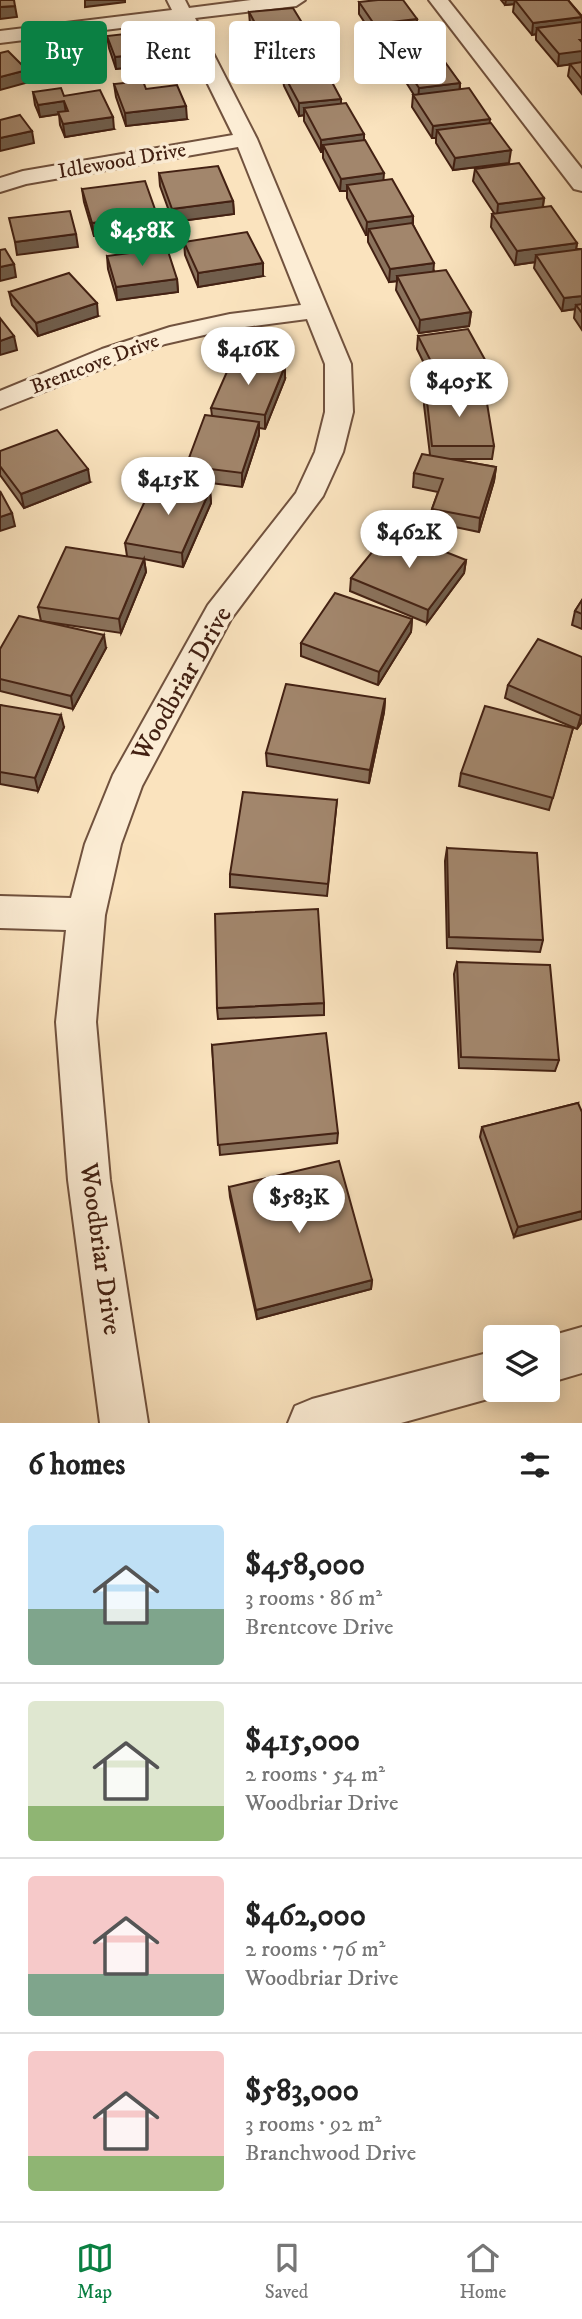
<!DOCTYPE html>
<html lang="en">
<head>
<meta charset="utf-8">
<style>
	body { margin:0; font-family:"IM FELL DW Pica",serif; background:#f6f6f6; color:#222; height:100vh; display:flex; flex-direction:column; font-size:26px; white-space:nowrap }
	* { box-sizing:border-box; margin:0 }
	p { font-size:23px; color:#767676 }
	.icon { flex:none; width:38px; height:38px; fill:none; stroke:currentColor; stroke-width:2; stroke-linecap:round; stroke-linejoin:round }
	.map { position:relative; height:1423px; overflow:hidden }
	.side { display:flex; flex-direction:column; background:#fff; flex:1 }
	.side>* { flex:none }
	.top-card { position:absolute; left:21px; top:21px; width:541px; height:63px; display:flex; gap:14px }
	.buttons { position:absolute; left:483px; top:1325px; display:grid; gap:14px }
	.buttons a { display:grid; place-items:center; width:77px; height:77px; border-radius:7px; background:#fff; box-shadow:0 4px 18px #0003; font-size:35px }
	.price { position:absolute; translate:-50% -60px; padding:0 16px; border-radius:24px; background:#fff; color:#222; font-size:23px; line-height:46px; filter:drop-shadow(0 2px 4px #0008) }
	.price::after { content:''; position:absolute; left:50%; top:42px; width:21px; height:16px; margin-left:-10px; background:inherit; clip-path:polygon(0 0,100% 0,50% 100%) }
	.price.current { background:#0b8043; color:#fff }
	ul { padding:0; list-style:none }
	li { display:flex; align-items:center; gap:21px; height:175px; padding:0 28px }
	li+li { border-top:2px solid #e0e0e0 }
	li span { display:grid; place-items:center; flex:none; width:196px; height:140px; border-radius:7px; color:#555 }
	li>.icon { margin-inline-start:auto }
	span .icon { width:84px; height:84px; fill:#fffc; stroke-width:1 }
	li b { font-size:30px }
	h2 { display:flex; justify-content:space-between; align-items:center; height:84px; padding:0 28px; font-size:30px }
	.tag { padding:0 24px; border-radius:7px; background:#fff; box-shadow:0 4px 18px #0003; font-size:24px; line-height:63px }
	.tag.current { background:#0b8043; color:#fff }
	.tab-bar { display:flex; justify-content:space-around; align-items:center; height:98px; border-top:2px solid #e0e0e0; background:#fff; font-size:19px; color:#767676 }
	.tab-bar a { display:grid; justify-items:center; gap:4px }
	.tab-bar .current { color:#0b8043 }
	.map>svg:first-child { display:block }
	.lines { fill:none; stroke-linecap:round; stroke-linejoin:round }
	.minor-casing { stroke:#71523e; stroke-width:4 }
	.minor { fill:#fcedd5; fill-rule:evenodd }
	.wall { fill:#8b735d; stroke:#432113; stroke-width:2 }
	.shaded-wall { fill:#715e4c; stroke:#432113; stroke-width:2 }
	.building { fill:#a2866c; stroke:#432113; stroke-width:2 }
	.labels { text-anchor:middle; dominant-baseline:central; stroke-width:7; stroke-linejoin:round; paint-order:stroke }
	.far-street-label { font-size:21px; fill:#432113; stroke:#fcedd5 }
	.street-label { font-size:26px; fill:#432113; stroke:#fcedd5 }
</style>
</head>
<body>
<div class="map">
<svg width="582" height="1423" viewBox="0 0 582 1423">
	<rect width="100%" height="100%" fill="#fae3be"/>
	<filter id="stains"><feTurbulence type="fractalNoise" baseFrequency=".00286" numOctaves="4"/><feColorMatrix values="0 0 0 0 .2 0 0 0 0 .09 0 0 0 0 .02 0 0 0 .5 -.17"/></filter>
	<radialGradient id="worn" r=".72"><stop offset=".6" stop-color="#630" stop-opacity="0"/><stop offset="1" stop-color="#630" stop-opacity=".3"/></radialGradient>
	<g class="lines">
		<defs>
			<g id="minor">
				<path d="M167 0H185L189 8 251 0H305L296 6 195 18 257 139 351 364 353 412 343 452 323 496 231 619 142 786 121 844 105 915 96 1022 110 1180 148 1423H100L68 1180 56 1022 66 930 0 928V896L71 898 85 844 113 775 208 605 296 493 315 452 325 412V364L307 319 230 329 165 344 0 409V391L102 349 170 327 230 314 301 305 238 147 26 184 0 192V178L23 171 233 135 177 21 0 43V31L172 10Z"/>
				<path d="M429 0H448L582 169V191L574 189Z"/>
				<path d="M582 1327V1373L548 1383 547 1337Z"/>
				<path d="M495 1351V1390H512L495 1397 401 1423H288L295 1406 312 1399Z"/>
			</g>
		</defs>
		<use href="#minor" class="minor-casing"/>
		<use href="#minor" class="minor"/>
	</g>
	<g class="wall">
		<path d="M501 0H568L582 16V94L568 76 570 64 558 66 536 40V34L532 35 513 12 514 4 505 5Z"/>
		<path d="M359 2 417 19V24L439 50 438 55 460 83V89L490 123 509 163 453 170 436 143V138H432L412 107 413 95H414L399 71V67L386 69 368 41 369 29 359 14Z"/>
		<path d="M249 12 307 37 322 63V69L341 104 364 140 383 180 413 216V225L434 271 471 312 469 326 419 333 396 290 397 281 389 282 368 242V235H366L347 198V191H340L323 158V152H321L304 121V115L299 116 284 86 283 80H280L266 53V48H262L250 24Z"/>
		<path d="M107 36 170 63 116 69 109 48Z"/>
		<path d="M34 47 99 61 101 74 46 81 35 59Z"/>
		<path d="M114 84 146 89 187 119 126 126 116 97Z"/>
		<path d="M33 92 64 96 114 129 65 137 60 125 59 114 40 117 35 105Z"/>
		<path d="M475 169 544 198 543 207 577 243 576 249H582V330L574 318 575 309 562 311 534 268 535 262 515 265 491 227 492 214 494 213 473 181Z"/>
		<path d="M159 173 233 201 234 214 173 222 160 186Z"/>
		<path d="M82 189 158 228 94 236 84 202Z"/>
		<path d="M184 242 263 276 198 287 185 255Z"/>
		<path d="M107 256 177 279 178 292 117 300 108 269Z"/>
		<path d="M9 292 98 316 38 336 12 305Z"/>
		<path d="M418 336 494 376 492 389 478 391 494 446 492 459H451L496 467 494 481 479 532 431 522 432 509 438 492 413 487 414 473 430 455 424 405 426 392H438L417 349Z"/>
		<path d="M285 379 265 429 259 428V435L242 487 187 480 186 466 212 416 211 408Z"/>
		<path d="M0 451 90 482 24 508 0 475Z"/>
		<path d="M210 490 211 503 183 567 144 559 146 572 121 633 41 621 38 607 127 556 125 543Z"/>
		<path d="M466 560 464 573 427 623 350 591 351 578Z"/>
		<path d="M582 600V629L572 625 575 611Z"/>
		<path d="M412 619 411 632 378 685 301 656V643Z"/>
		<path d="M106 648 73 709 0 691V649Z"/>
		<path d="M582 657V722L577 729 505 698 508 685Z"/>
		<path d="M385 699 384 712 369 783 267 766 266 753Z"/>
		<path d="M0 705 64 727 38 791 0 784Z"/>
		<path d="M573 728 549 810 459 786 461 773Z"/>
		<path d="M337 800 327 896 230 887V874Z"/>
		<path d="M447 848 543 940 540 952 447 948 445 861Z"/>
		<path d="M457 962 559 1060 555 1071 459 1068 454 974Z"/>
		<path d="M324 1003V1015L218 1019 217 1008Z"/>
		<path d="M212 1045 338 1133 337 1143 220 1155Z"/>
		<path d="M578 1103 514 1237 480 1137 482 1127Z"/>
		<path d="M229 1187 372 1280 371 1289 257 1319 230 1197Z"/>
	</g>
	<g class="shaded-wall">
		<path d="M85 0H125V2L85 7Z"/>
		<path d="M506 0H541H515L514 4 505 5Z"/>
		<path d="M15 6 17 17 0 19V7Z"/>
		<path d="M582 17V23L537 28 536 34 532 35 533 23Z"/>
		<path d="M417 19 416 31 373 36 374 24Z"/>
		<path d="M307 31V43L265 41 266 48H262V36Z"/>
		<path d="M580 40H582V63L558 66 559 54Z"/>
		<path d="M439 50 438 63 400 59 399 67 386 69V56Z"/>
		<path d="M169 51 170 63 116 69 115 57Z"/>
		<path d="M99 61 101 74 46 81 44 69Z"/>
		<path d="M322 63V76L283 73V80H280V68Z"/>
		<path d="M27 70 29 82 0 90V77Z"/>
		<path d="M460 83 459 96 418 101 419 88Z"/>
		<path d="M341 99V111L304 108V115L299 116V103Z"/>
		<path d="M64 101 66 113 40 117 38 105Z"/>
		<path d="M186 106 187 119 126 126 125 113Z"/>
		<path d="M113 117 114 129 65 137 63 124Z"/>
		<path d="M490 119 489 131 437 130 436 138H432L433 126Z"/>
		<path d="M32 131 34 143 0 151V138Z"/>
		<path d="M364 134V147L323 145V152H321V140Z"/>
		<path d="M511 150 509 163 453 170 455 158Z"/>
		<path d="M384 173 383 186 347 185V191H340L341 179Z"/>
		<path d="M544 198 542 211 497 217 498 204Z"/>
		<path d="M233 201 234 214 173 222 172 209Z"/>
		<path d="M157 215 158 228 94 236 92 223Z"/>
		<path d="M413 216 412 229H369L368 235H366L367 222Z"/>
		<path d="M76 234 78 247 17 255 15 242Z"/>
		<path d="M577 243 575 256 536 255 535 262 515 265 517 251Z"/>
		<path d="M263 263V276L198 287V273Z"/>
		<path d="M434 263 433 276H397V281L389 282 390 269Z"/>
		<path d="M14 264 16 277 0 281V267Z"/>
		<path d="M177 279 178 292 117 300 116 287Z"/>
		<path d="M582 296V308L576 305 575 309 562 311 564 298Z"/>
		<path d="M97 303 98 316 38 336 36 323Z"/>
		<path d="M471 312 469 326 419 333 420 320Z"/>
		<path d="M14 336 17 350 0 355V341Z"/>
		<path d="M285 366V379L265 429V415Z"/>
		<path d="M494 376 492 389 440 397 442 383Z"/>
		<path d="M259 422V435L242 487V473Z"/>
		<path d="M496 467 494 481 479 532 480 518Z"/>
		<path d="M88 469 90 482 24 508 21 494Z"/>
		<path d="M210 490 211 503 183 567 182 553Z"/>
		<path d="M12 513 15 526 0 531V517Z"/>
		<path d="M144 559 146 572 121 633 119 619Z"/>
		<path d="M466 560 464 573 427 623 428 610Z"/>
		<path d="M412 619 411 632 378 685 379 672Z"/>
		<path d="M104 635 106 648 73 709 71 696Z"/>
		<path d="M385 699 384 712 369 783 370 770Z"/>
		<path d="M582 714V722L577 729 581 716Z"/>
		<path d="M61 715 64 727 38 791 35 778Z"/>
		<path d="M582 1211V1219L514 1237 518 1227Z"/>
		<path d="M372 1280 371 1289 257 1319 256 1310Z"/>
	</g>
	<g class="building">
		<path d="M0 0H14L15 6 0 7Z"/>
		<path d="M378 0H403L417 19 374 24 359 2Z"/>
		<path d="M515 0H568L582 17 533 23Z"/>
		<path d="M293 8 307 31 262 36 249 12Z"/>
		<path d="M582 22V40H580L582 42V51L559 54 537 28Z"/>
		<path d="M420 23 439 50 386 56 368 29Z"/>
		<path d="M160 30 169 51 115 57 107 36Z"/>
		<path d="M307 36 322 63 280 68 265 41Z"/>
		<path d="M87 39 99 61 44 69 34 47Z"/>
		<path d="M8 51 27 70 0 77V53Z"/>
		<path d="M440 55 460 83 419 88 400 59Z"/>
		<path d="M582 62V79L570 64Z"/>
		<path d="M325 69 341 99 299 103 283 73Z"/>
		<path d="M143 81 146 89 177 85 186 106 125 113 114 84Z"/>
		<path d="M61 88 64 96 100 90 113 117 63 124 58 112 68 111 64 101 38 105 33 92Z"/>
		<path d="M469 88 490 119 433 126 413 95Z"/>
		<path d="M346 103 364 134 321 140 304 108Z"/>
		<path d="M20 115 32 131 0 138V120Z"/>
		<path d="M491 123 511 150 455 158 437 130Z"/>
		<path d="M365 140 384 173 341 179 323 145Z"/>
		<path d="M519 163 544 198 498 204 475 169Z"/>
		<path d="M218 166 233 201 172 209 159 173Z"/>
		<path d="M392 179 413 216 367 222 347 185Z"/>
		<path d="M145 181 157 215 92 223 82 189Z"/>
		<path d="M551 206 577 243 517 251 492 214Z"/>
		<path d="M70 211 76 234 15 242 9 218Z"/>
		<path d="M412 223 434 263 390 269 369 229Z"/>
		<path d="M247 232 263 263 198 273 184 242Z"/>
		<path d="M167 248 177 279 116 287 107 256Z"/>
		<path d="M5 249 14 264 0 267V250Z"/>
		<path d="M582 249V296L564 298 536 255Z"/>
		<path d="M446 270 471 312 420 320 397 276Z"/>
		<path d="M69 273 97 303 36 323 9 292Z"/>
		<path d="M582 304V313L576 305Z"/>
		<path d="M0 318 14 336 0 341Z"/>
		<path d="M468 329 494 376 442 383 418 336Z"/>
		<path d="M233 358 285 366 265 415 211 408Z"/>
		<path d="M485 391 494 446H432L426 392Z"/>
		<path d="M205 415 259 422 242 473 186 466Z"/>
		<path d="M57 430 88 469 21 494 0 466V451Z"/>
		<path d="M422 454 496 467 480 518 432 509 443 479 414 473Z"/>
		<path d="M155 480 210 490 182 553 125 543Z"/>
		<path d="M0 491 12 513 0 517Z"/>
		<path d="M390 530 466 560 428 610 351 578Z"/>
		<path d="M66 547 144 559 119 619 38 607Z"/>
		<path d="M335 593 412 619 379 672 301 643Z"/>
		<path d="M582 600V614L575 611Z"/>
		<path d="M19 616 104 635 71 696 0 679V649Z"/>
		<path d="M538 639 582 657V714L581 716 508 685Z"/>
		<path d="M286 684 385 699 370 770 266 753Z"/>
		<path d="M0 705 61 715 35 778 0 772Z"/>
		<path d="M485 706 573 728 553 798 461 773Z"/>
		<path d="M243 792 337 800 328 884 230 874Z"/>
		<path d="M447 848 537 853 543 940 449 937Z"/>
		<path d="M318 909 324 1003 217 1008 215 914Z"/>
		<path d="M457 962 550 965 559 1060 461 1057Z"/>
		<path d="M326 1033 338 1133 218 1145 212 1045Z"/>
		<path d="M578 1103 582 1112V1211L518 1227 482 1127Z"/>
		<path d="M339 1161 372 1280 256 1310 229 1187Z"/>
	</g>
	<g class="labels">
		<g class="far-street-label">
			<text transform="translate(122 161) rotate(-10)">Idlewood Drive</text>
			<text transform="translate(95 364) rotate(-21)">Brentcove Drive</text>
		</g>
		<g class="street-label">
			<text transform="translate(182 684) rotate(-60)">Woodbriar Drive</text>
			<text transform="translate(100 1249) rotate(82)">Woodbriar Drive</text>
		</g>
	</g>
	<rect width="100%" height="100%" filter="url(#stains)"/>
	<rect width="100%" height="100%" fill="url(#worn)"/>
</svg>
<div class="buttons">
<a><svg class="icon" aria-label="layers" viewBox="0 0 24 24"><path d="M12 4l9 5-9 5-9-5zM3 14l9 5 9-5"/></svg></a>
</div>
<b class="price current" style="left:142px;top:268px">$458K</b>
<b class="price" style="left:248px;top:387px">$416K</b>
<b class="price" style="left:459px;top:419px">$405K</b>
<b class="price" style="left:168px;top:517px">$415K</b>
<b class="price" style="left:409px;top:570px">$462K</b>
<b class="price" style="left:299px;top:1235px">$583K</b>
<div class="top-card">
<a class="tag current">Buy</a>
<a class="tag">Rent</a>
<a class="tag">Filters</a>
<a class="tag">New</a>
</div>
</div>
<section class="side">
<h2>6 homes<svg class="icon" aria-label="filters" viewBox="0 0 24 24"><path d="M4 7h16M4 17h16"/><circle cx="9" cy="7" r="2"/><circle cx="15" cy="17" r="2"/></svg></h2>
<ul>
<li><span style="background:linear-gradient(#bfe0f5 60%,#7fa58c 0)"><svg class="icon" aria-label="home" viewBox="0 0 24 24"><path d="M3 11l9-7 9 7M6 9v11h12V9"/></svg></span><div><b>$458,000</b><p>3 rooms · 86 m²</p><p>Brentcove Drive</p></div></li>
<li><span style="background:linear-gradient(#dfe7d0 75%,#8fb573 0)"><svg class="icon" aria-label="home" viewBox="0 0 24 24"><path d="M3 11l9-7 9 7M6 9v11h12V9"/></svg></span><div><b>$415,000</b><p>2 rooms · 54 m²</p><p>Woodbriar Drive</p></div></li>
<li><span style="background:linear-gradient(#f6c9c9 70%,#7fa58c 0)"><svg class="icon" aria-label="home" viewBox="0 0 24 24"><path d="M3 11l9-7 9 7M6 9v11h12V9"/></svg></span><div><b>$462,000</b><p>2 rooms · 76 m²</p><p>Woodbriar Drive</p></div></li>
<li><span style="background:linear-gradient(#f6c9c9 75%,#8fb573 0)"><svg class="icon" aria-label="home" viewBox="0 0 24 24"><path d="M3 11l9-7 9 7M6 9v11h12V9"/></svg></span><div><b>$583,000</b><p>3 rooms · 92 m²</p><p>Branchwood Drive</p></div></li>
</ul>
</section>
<nav class="tab-bar">
<a class="current"><svg class="icon" aria-label="map" viewBox="0 0 24 24"><path d="M3 6l6-2 6 2 6-2v14l-6 2-6-2-6 2zM9 4v14M15 6v14"/></svg>Map</a>
<a><svg class="icon" aria-label="saved" viewBox="0 0 24 24"><path d="M7 4h10v16l-5-4-5 4z"/></svg>Saved</a>
<a><svg class="icon" aria-label="home" viewBox="0 0 24 24"><path d="M3 11l9-7 9 7M6 9v11h12V9"/></svg>Home</a>
</nav>
</body>
</html>
